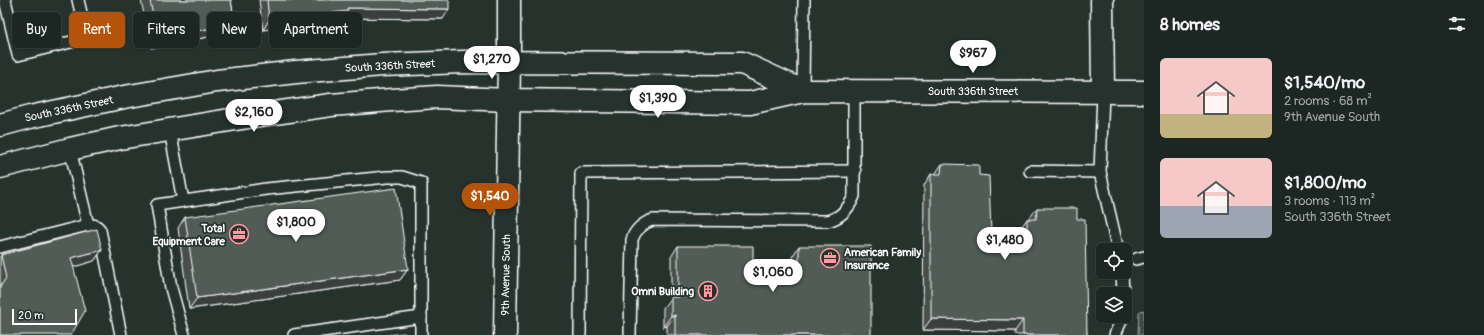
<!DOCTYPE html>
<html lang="en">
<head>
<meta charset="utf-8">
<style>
	body { margin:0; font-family:Pangolin,sans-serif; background:#252e2a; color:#f1f3f6; height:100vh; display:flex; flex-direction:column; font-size:15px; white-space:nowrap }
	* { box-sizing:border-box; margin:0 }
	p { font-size:13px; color:#a0a5a5 }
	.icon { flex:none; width:22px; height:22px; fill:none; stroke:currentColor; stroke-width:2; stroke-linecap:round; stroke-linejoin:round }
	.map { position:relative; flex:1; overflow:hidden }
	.side { display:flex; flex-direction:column; background:#1c2622; width:340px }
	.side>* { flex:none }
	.hud { position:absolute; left:12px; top:12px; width:380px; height:36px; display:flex; gap:8px }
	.fabs { position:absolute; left:1096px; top:243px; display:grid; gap:8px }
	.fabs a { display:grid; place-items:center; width:36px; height:36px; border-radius:6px; background:#1c2622; box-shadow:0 1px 3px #0004,0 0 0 1px #3a4340; font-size:20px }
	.scale { position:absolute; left:12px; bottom:10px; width:65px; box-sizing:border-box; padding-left:4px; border:2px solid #fff; border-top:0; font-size:11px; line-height:14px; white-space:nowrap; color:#fff; -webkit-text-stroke:3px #26332d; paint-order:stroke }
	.price { position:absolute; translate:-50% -34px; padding:0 9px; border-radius:14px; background:#fff; color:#222; font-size:13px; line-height:26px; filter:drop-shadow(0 1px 2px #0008) }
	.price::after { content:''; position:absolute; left:50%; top:24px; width:12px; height:9px; margin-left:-6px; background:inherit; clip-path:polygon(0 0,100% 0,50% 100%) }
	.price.on { background:#b45309; color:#fff }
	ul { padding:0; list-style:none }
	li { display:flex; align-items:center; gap:12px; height:100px; padding:0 16px }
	li span { display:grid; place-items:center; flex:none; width:112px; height:80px; border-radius:6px; color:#555 }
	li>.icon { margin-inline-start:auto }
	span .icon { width:48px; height:48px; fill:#fffc; stroke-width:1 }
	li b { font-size:17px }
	h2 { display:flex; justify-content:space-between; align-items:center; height:48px; padding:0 16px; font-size:17px }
	.chip { padding:0 14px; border-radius:6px; background:#1c2622; box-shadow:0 1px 3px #0004,0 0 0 1px #3a4340; font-size:14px; line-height:36px }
	.chip.on { background:#b45309; color:#fff }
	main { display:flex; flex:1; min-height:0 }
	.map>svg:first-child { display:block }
	.green { fill:#3e4944; stroke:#9ea4a2 }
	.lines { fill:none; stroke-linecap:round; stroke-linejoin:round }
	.service-casing { stroke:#fff; stroke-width:14 }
	.minor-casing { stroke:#fff; stroke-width:25 }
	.tertiary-casing { stroke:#fff; stroke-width:25 }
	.secondary-casing { stroke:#fff; stroke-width:25 }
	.service { stroke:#26332d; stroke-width:11 }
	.minor { stroke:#26332d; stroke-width:22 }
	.tertiary { stroke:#26332d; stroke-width:22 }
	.secondary { stroke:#26332d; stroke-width:22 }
	.wall { fill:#464f4b; stroke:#fff }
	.shaded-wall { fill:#39403d; stroke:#fff }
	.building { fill:#515c57; stroke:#fff }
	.labels { text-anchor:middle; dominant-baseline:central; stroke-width:3.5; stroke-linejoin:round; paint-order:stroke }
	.street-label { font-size:11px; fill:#fff; stroke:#26332d }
	.poi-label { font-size:11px; font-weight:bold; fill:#fff; stroke:#26332d; text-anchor:end }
</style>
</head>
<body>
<main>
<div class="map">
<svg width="1144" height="335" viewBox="0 0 1144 335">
	<rect width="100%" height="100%" fill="#26332d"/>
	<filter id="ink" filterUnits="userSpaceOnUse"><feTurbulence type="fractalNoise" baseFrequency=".025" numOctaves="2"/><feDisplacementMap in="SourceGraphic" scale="8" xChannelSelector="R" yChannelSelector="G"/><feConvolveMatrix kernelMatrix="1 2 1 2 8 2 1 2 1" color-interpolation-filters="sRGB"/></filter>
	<g filter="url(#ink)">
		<path class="green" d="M1144 310V335H1138L1139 312Z"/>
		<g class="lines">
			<defs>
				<g id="service">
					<path d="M5 0 18 55 87 38 78 0"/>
					<path d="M803 91 804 0"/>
					<path d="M170 130 183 201"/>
					<path d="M70 149 88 225"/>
					<path d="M1030 171 1100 172 1103 92"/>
					<path d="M1100 172 1118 250"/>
					<path d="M0 247 88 225C94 225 97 225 100 230L121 335"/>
					<path d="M1136 259 1144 257"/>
					<path d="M1122 272 1123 294"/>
					<path d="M184 335 171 288 157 205 266 189 387 177H402L421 183V335"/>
					<path d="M294 335 421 317"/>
					<path d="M580 335 581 173 855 171"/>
					<path d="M630 335 632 240C634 231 644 222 653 220L827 221C841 218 849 208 854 196V91"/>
					<path d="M1115 335 1123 316"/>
				</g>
				<g id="minor">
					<path d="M509 0V62"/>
					<path d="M1102 0 1103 92"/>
				</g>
				<path id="tertiary" d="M505 335 509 62"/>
				<g id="secondary">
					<path d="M0 125 30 117 124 97 217 81 296 72 382 65 463 62 742 63 803 91"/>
					<path d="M0 167 70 149 120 138 260 115 331 105 392 100 437 97 508 100 750 103 803 91 1144 92"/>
				</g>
			</defs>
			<use href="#service" class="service-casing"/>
			<use href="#minor" class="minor-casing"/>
			<use href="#tertiary" class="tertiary-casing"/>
			<use href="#secondary" class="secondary-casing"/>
			<use href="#service" class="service"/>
			<use href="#minor" class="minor"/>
			<use href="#tertiary" class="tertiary"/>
			<use href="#secondary" class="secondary"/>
		</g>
		<g class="wall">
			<path d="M141 0H231L235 24 229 33 151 48Z"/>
			<path d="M259 0H449L443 19 343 18 341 21 263 30Z"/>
			<path d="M942 164 979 175 991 234 1019 235V230L1027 219H1029L1037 208 1077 219 1087 335H1015V331L923 330 924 185 931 174H935Z"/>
			<path d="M185 217 408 269 400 280 189 309 178 228Z"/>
			<path d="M678 246 753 272H792V257L799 246 871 335H667V326L663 327V308L671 297V257Z"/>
			<path d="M102 250 94 261 73 267 0 335V256L1 255Z"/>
		</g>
		<g class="shaded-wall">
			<path d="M347 8 449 9 443 19 343 18 341 21 263 30 269 20Z"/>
			<path d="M235 24 229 33 151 48 157 38Z"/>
			<path d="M102 250 94 261 64 270 71 258Z"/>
			<path d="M408 269 400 280 189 309 197 298Z"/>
			<path d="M675 315 667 326 663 327 671 316Z"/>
			<path d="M931 319 1023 320 1015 331 923 330Z"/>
		</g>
		<g class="building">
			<path d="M150 0H231L235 24 157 38Z"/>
			<path d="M267 0H449V9L347 8 348 11 269 20Z"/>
			<path d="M942 164 979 165V175L989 176 991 234 1027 235V219H1036L1037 208H1077V219H1085L1087 335H1023V320L931 319V174H941Z"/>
			<path d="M396 188 408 269 197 298 185 217Z"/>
			<path d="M97 229 102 250 71 258 85 311 71 335H0V287L6 278 1 255Z"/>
			<path d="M678 246H753V272H799V246H871V335H675V315L671 316V297H678Z"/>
			<path d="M404 333 405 335H388Z"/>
		</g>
	</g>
	<defs>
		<symbol id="office-ring" viewBox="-11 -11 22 22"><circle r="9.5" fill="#26332d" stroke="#ff9aa2" stroke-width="1.5"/><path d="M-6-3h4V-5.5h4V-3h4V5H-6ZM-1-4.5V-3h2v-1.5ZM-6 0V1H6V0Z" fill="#ff9aa2"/></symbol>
		<symbol id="building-ring" viewBox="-11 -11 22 22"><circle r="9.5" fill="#26332d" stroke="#ff9aa2" stroke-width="1.5"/><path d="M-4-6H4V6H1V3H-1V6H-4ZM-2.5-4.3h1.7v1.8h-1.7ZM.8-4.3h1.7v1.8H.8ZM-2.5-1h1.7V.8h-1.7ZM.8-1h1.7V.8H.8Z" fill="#ff9aa2"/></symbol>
	</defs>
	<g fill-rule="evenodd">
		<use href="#office-ring" x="228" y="223" width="22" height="22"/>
		<use href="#office-ring" x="819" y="247" width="22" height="22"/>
		<use href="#building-ring" x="697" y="280" width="22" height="22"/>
	</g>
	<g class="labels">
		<g class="street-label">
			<text transform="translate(390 66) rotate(-3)">South 336th Street</text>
			<text x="973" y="91">South 336th Street</text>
			<text transform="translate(69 109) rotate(-12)">South 336th Street</text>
			<text transform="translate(506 275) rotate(-89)">9th Avenue South</text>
		</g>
		<g class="poi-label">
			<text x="225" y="228">Total<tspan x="225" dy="13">Equipment Care</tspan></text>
			<text x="844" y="252" text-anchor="start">American Family<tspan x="844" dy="13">Insurance</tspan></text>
			<text x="694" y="291">Omni Building</text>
		</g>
	</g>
</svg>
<div class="fabs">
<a><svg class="icon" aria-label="locate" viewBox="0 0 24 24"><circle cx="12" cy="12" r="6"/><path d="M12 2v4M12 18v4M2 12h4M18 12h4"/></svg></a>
<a><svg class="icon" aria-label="layers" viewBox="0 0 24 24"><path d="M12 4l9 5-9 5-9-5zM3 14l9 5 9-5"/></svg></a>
</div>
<div class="scale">20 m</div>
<b class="price" style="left:973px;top:74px">$967</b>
<b class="price" style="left:492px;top:80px">$1,270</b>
<b class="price" style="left:658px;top:119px">$1,390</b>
<b class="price" style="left:254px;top:133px">$2,160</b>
<b class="price on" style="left:490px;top:217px">$1,540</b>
<b class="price" style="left:296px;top:243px">$1,800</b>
<b class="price" style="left:1005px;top:261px">$1,480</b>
<b class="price" style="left:773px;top:293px">$1,060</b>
<div class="hud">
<a class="chip">Buy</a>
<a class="chip on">Rent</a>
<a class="chip">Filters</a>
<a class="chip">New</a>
<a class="chip">Apartment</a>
</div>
</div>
<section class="side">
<h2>8 homes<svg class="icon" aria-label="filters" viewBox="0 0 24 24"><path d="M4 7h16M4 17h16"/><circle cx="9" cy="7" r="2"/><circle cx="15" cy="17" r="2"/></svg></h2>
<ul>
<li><span style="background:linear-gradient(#f6c9c9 70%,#c2b280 0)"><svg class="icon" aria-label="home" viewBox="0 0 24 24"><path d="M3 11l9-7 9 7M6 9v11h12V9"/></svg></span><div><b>$1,540/mo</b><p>2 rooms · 68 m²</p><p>9th Avenue South</p></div></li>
<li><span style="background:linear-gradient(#f6c9c9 60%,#9aa5b1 0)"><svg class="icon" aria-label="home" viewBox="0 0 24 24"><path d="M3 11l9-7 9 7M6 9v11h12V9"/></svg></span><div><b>$1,800/mo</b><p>3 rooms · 113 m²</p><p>South 336th Street</p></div></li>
</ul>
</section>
</main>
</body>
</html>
